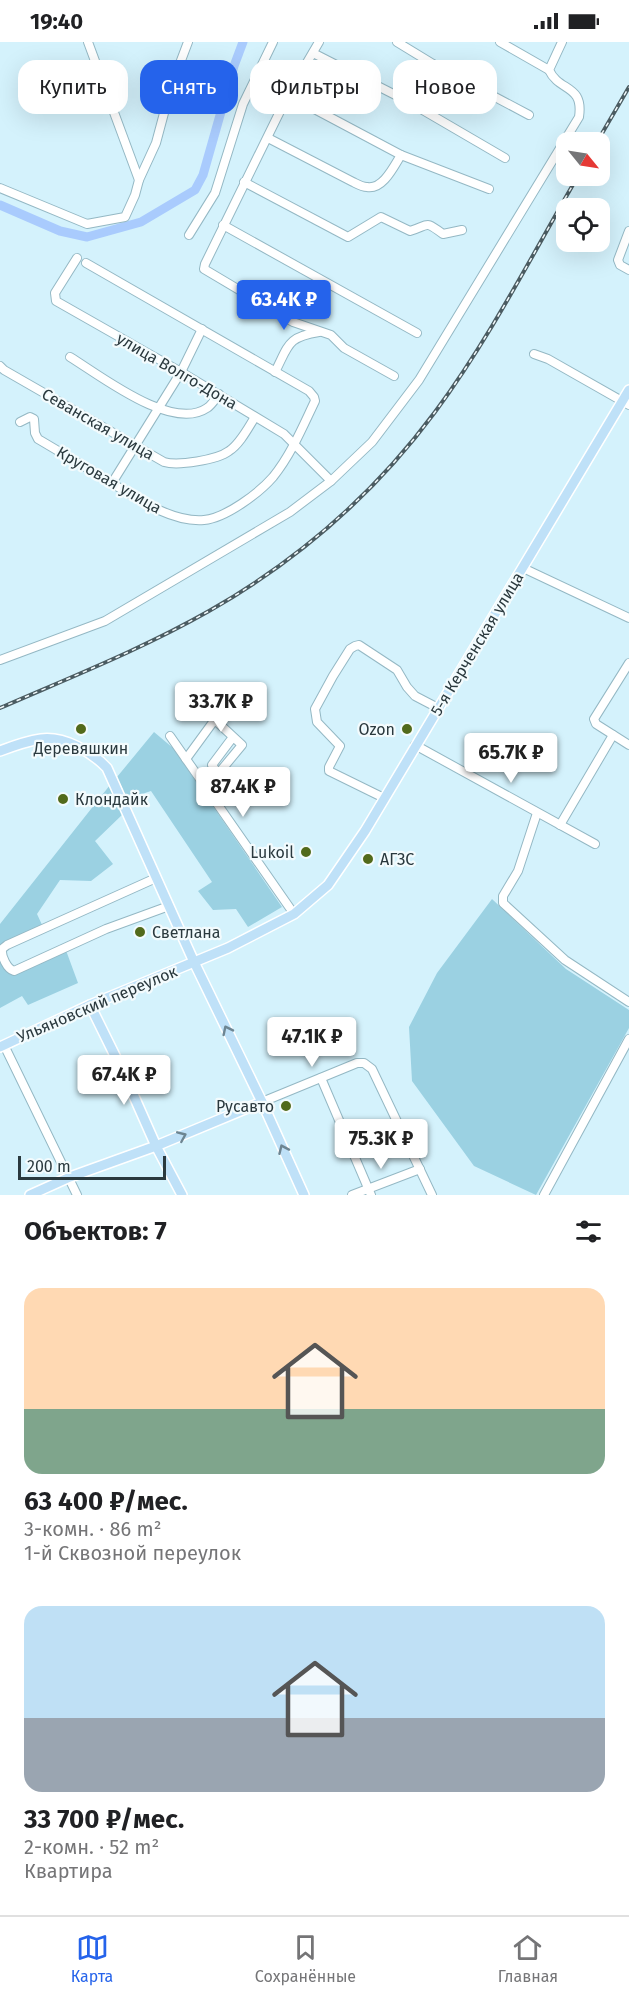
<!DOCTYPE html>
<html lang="ru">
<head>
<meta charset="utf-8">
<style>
	body { margin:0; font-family:"Fira Sans",sans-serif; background:#f6f6f6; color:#202124; height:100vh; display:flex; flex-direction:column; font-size:22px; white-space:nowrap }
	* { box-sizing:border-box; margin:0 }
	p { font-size:20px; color:#757577 }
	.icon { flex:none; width:33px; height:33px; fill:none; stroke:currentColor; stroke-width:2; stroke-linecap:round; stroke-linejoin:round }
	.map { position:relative; height:1153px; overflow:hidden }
	.details { display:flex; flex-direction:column; background:#fff; flex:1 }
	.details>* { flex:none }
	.top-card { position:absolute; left:18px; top:18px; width:594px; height:54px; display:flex; gap:12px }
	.needle { width:39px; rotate:120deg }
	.buttons { position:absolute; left:556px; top:90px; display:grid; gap:12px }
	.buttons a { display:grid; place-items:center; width:54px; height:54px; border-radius:12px; background:#fff; box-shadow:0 6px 24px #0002; font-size:30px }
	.scale { position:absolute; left:18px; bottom:15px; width:148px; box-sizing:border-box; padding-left:6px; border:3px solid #2a393e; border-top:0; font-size:16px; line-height:21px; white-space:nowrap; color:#2a393e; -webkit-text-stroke:4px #f3fbfd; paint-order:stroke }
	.price { position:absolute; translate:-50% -51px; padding:0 14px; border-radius:6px; background:#fff; color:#222; font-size:20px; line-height:39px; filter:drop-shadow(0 2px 3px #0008) }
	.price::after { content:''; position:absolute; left:50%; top:36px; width:18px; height:14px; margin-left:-9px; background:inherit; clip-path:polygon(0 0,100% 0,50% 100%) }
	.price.selected { background:#2563eb; color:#fff }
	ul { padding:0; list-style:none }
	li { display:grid; align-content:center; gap:12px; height:318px; padding:0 24px }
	li span { display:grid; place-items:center; height:186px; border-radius:18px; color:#555 }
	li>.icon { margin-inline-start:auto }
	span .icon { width:108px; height:108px; fill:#fffc; stroke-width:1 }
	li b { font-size:26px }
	h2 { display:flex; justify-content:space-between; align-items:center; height:72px; padding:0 24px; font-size:26px }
	.tag { padding:0 21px; border-radius:18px; background:#fff; box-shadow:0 6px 24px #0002; font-size:21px; line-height:54px }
	.tag.selected { background:#2563eb; color:#fff }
	.status { display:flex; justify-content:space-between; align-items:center; height:42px; padding:0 30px; background:#fff; direction:ltr }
	.status svg { height:16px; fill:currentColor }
	.tabs { display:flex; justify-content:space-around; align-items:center; height:84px; border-top:2px solid #e0e0e0; background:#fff; font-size:16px; color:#757577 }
	.tabs a { display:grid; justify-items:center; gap:3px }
	.tabs .selected { color:#2563eb }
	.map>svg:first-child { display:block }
	.green { fill:#9bd1e2 }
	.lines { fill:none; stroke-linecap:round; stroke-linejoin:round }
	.river { stroke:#a9cbfd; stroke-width:9 }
	.minor-casing { stroke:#94b8c4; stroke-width:10 }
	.major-casing { stroke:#fff; stroke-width:12 }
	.minor { stroke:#fff; stroke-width:8 }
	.major { stroke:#bfe1f8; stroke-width:9 }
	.rail-casing { stroke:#4b5c62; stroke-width:4 }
	.rail { stroke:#f3fbfd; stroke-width:1.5; stroke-dasharray:4.5; stroke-linecap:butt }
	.oneway { stroke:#6d8592 }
	.poi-dot { fill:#526a1b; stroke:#f3fbfd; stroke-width:2 }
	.labels { text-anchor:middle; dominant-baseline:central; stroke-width:4.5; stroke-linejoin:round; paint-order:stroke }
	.street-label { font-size:16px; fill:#2a393e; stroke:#f3fbfd }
	.poi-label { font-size:16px; fill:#2a393e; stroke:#f3fbfd; text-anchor:end }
</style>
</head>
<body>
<div class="status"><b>19:40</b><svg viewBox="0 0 49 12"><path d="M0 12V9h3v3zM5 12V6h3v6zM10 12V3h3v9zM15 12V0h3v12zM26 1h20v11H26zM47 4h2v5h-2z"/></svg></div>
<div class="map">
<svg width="629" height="1153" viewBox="0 0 629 1153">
	<rect width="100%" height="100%" fill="#d4f2fc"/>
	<g class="green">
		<path d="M154 690 173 706 282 865 248 885 236 867 213 868 198 849 212 840 151 749 127 757 117 735Z"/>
		<path d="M110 743 123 772 95 799 113 822 91 839 60 838 37 872 43 885 0 905V882Z"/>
		<path d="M492 857 566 927 629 968V986L536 1153 474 1124 412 1039 409 985 437 931Z"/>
		<path d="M64 903 78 941 28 963 22 954 0 966V911L9 929Z"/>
	</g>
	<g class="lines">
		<path class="river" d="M0 163 60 189 87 195 141 180 195 148 203 133 234 24 243 0"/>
		<defs>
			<g id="minor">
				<path d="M319 0 288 53 205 222 204 227 293 280 331 293 344 306 394 334"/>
				<path d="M397 0 433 22 529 73"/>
				<path d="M500 0 549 28"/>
				<path d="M313 11 409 60 505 116"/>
				<path d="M288 53 401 113 489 147"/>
				<path d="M268 96 353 140C357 142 362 145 367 145 383 148 394 124 401 113"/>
				<path d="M139 138 156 101 171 45 188 0"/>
				<path d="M244 140 348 195 381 175 410 189C430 183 424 178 443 192L462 188"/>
				<path d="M0 146 87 182 125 175 135 153 139 138 88 0"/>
				<path d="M223 183 417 291"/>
				<path d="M629 189 618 218 620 223 629 228"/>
				<path d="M189 193 215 151 243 62 273 0"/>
				<path d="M77 216 55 251 56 259 181 330 284 392 331 439"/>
				<path d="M534 312 548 317 629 363"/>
				<path d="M70 315C101 334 172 390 207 366 212 363 215 357 219 352"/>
				<path d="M0 324 4 328 164 420C178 424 217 418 229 409 240 402 248 386 255 375"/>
				<path d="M275 330C289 303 287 295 319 290"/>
				<path d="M20 380 30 375 34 377 35 391 38 397C60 410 82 423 105 437 132 453 170 481 204 478 226 476 259 451 273 435 291 413 303 384 315 359L314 355 309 349 86 221"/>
				<path d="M112 441 181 330 202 287"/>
				<path d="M523 526 629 576"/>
				<path d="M0 618 105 579 290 470 331 439 372 400 419 338 579 75C584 42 559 50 549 28L562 0"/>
				<path d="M629 621 594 677 596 682 629 703"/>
				<path d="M215 678 242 703 218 732 212 723 233 695"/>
				<path d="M170 694 294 872"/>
				<path d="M415 703 595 802"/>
				<path d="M186 717 235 650"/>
				<path d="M384 756 329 729V725L340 704 317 680 315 667 333 634 350 607 355 604 359 603 397 628 407 645 415 654 438 666"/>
				<path d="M537 771 518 829 503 854V861L565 918 629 960"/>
				<path d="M560 783 613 693"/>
				<path d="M156 836 7 903 2 907C1 914 7 927 14 929L106 887 169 864"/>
				<path d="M4 1003 77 1153"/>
				<path d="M321 1036 371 1153"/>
				<path d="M262 1060 357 1021H364L372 1027 432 1153"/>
				<path d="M352 1153 420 1127"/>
				<path d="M544 1153 629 997"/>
			</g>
			<g id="major">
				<path d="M0 709C13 704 27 699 41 697 64 694 92 710 107 726L194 920 262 1060 304 1153"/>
				<path d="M90 963 125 1034 156 1104 182 1153"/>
				<path d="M0 1005 90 963 228 906 294 872 328 843 365 789 629 348"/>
				<path d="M30 1153 70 1135 156 1104 262 1060"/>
			</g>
		</defs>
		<use href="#minor" class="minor-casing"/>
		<use href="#major" class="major-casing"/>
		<use href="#minor" class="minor"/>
		<use href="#major" class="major"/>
		<defs>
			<g id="rail">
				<path d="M597 100 629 45"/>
				<path d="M0 666C71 635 142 607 209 569 297 519 375 451 435 370 490 296 532 213 578 134"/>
			</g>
		</defs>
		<use href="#rail" class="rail-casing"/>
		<use href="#rail" class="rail"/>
	</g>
	<defs><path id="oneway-chevron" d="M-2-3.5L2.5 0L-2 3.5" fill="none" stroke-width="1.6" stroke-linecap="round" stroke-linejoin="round" transform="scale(1.5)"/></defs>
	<g class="oneway">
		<use href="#oneway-chevron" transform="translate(227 988) rotate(-116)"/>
		<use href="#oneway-chevron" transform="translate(182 1094) rotate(-23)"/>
		<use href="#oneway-chevron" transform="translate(283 1107) rotate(-114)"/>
	</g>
	<g class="poi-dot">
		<circle cx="81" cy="687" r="6"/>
		<circle cx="407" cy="687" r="6"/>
		<circle cx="63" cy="757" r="6"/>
		<circle cx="306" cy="810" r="6"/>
		<circle cx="368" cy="817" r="6"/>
		<circle cx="140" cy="890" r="6"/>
		<circle cx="286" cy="1064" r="6"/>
	</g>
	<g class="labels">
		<g class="street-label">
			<text transform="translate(177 329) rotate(30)">улица Волго-Дона</text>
			<text transform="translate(98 382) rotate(30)">Севанская улица</text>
			<text transform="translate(109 438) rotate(30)">Круговая улица</text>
			<text transform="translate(477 602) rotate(-59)">5-я Керченская улица</text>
			<text transform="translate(97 962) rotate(-23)">Ульяновский переулок</text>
		</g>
		<g class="poi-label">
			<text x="395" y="687">Ozon</text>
			<text x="81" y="706" text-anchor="middle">Деревяшкин</text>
			<text x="75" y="757" text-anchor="start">Клондайк</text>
			<text x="294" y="810">Lukoil</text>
			<text x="380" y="817" text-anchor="start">АГЗС</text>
			<text x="152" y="890" text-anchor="start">Светлана</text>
			<text x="274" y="1064">Русавто</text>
		</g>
	</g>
</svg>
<div class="buttons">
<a><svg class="needle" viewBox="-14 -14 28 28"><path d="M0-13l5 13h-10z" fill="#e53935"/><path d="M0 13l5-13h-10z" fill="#757577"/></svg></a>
<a><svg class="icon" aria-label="locate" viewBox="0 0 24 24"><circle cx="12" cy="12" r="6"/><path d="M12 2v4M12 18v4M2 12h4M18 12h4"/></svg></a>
</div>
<div class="scale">200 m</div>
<b class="price selected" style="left:284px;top:289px">63.4K ₽</b>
<b class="price" style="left:221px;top:691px">33.7K ₽</b>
<b class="price" style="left:511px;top:742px">65.7K ₽</b>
<b class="price" style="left:243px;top:776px">87.4K ₽</b>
<b class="price" style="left:312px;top:1026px">47.1K ₽</b>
<b class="price" style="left:124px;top:1064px">67.4K ₽</b>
<b class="price" style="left:381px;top:1128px">75.3K ₽</b>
<div class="top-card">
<a class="tag">Купить</a>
<a class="tag selected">Снять</a>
<a class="tag">Фильтры</a>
<a class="tag">Новое</a>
</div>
</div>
<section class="details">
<h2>Объектов: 7<svg class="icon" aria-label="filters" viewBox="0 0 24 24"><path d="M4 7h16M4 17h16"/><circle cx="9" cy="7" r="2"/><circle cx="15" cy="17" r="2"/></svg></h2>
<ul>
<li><span style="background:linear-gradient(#ffd9b3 65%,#7fa58c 0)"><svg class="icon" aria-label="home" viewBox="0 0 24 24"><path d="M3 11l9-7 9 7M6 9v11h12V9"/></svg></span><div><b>63 400 ₽/мес.</b><p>3-комн. · 86 m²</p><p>1-й Сквозной переулок</p></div></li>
<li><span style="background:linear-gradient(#bfe0f5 60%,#9aa5b1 0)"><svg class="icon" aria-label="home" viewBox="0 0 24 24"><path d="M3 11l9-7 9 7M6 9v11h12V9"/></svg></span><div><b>33 700 ₽/мес.</b><p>2-комн. · 52 m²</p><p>Квартира</p></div></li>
</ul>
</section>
<nav class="tabs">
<a class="selected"><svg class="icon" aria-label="map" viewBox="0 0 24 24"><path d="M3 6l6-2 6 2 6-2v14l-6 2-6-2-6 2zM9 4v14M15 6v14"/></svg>Карта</a>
<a><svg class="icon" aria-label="saved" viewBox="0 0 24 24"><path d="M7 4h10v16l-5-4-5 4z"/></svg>Сохранённые</a>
<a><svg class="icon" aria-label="home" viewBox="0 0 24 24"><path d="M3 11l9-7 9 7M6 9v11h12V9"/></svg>Главная</a>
</nav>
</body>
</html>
